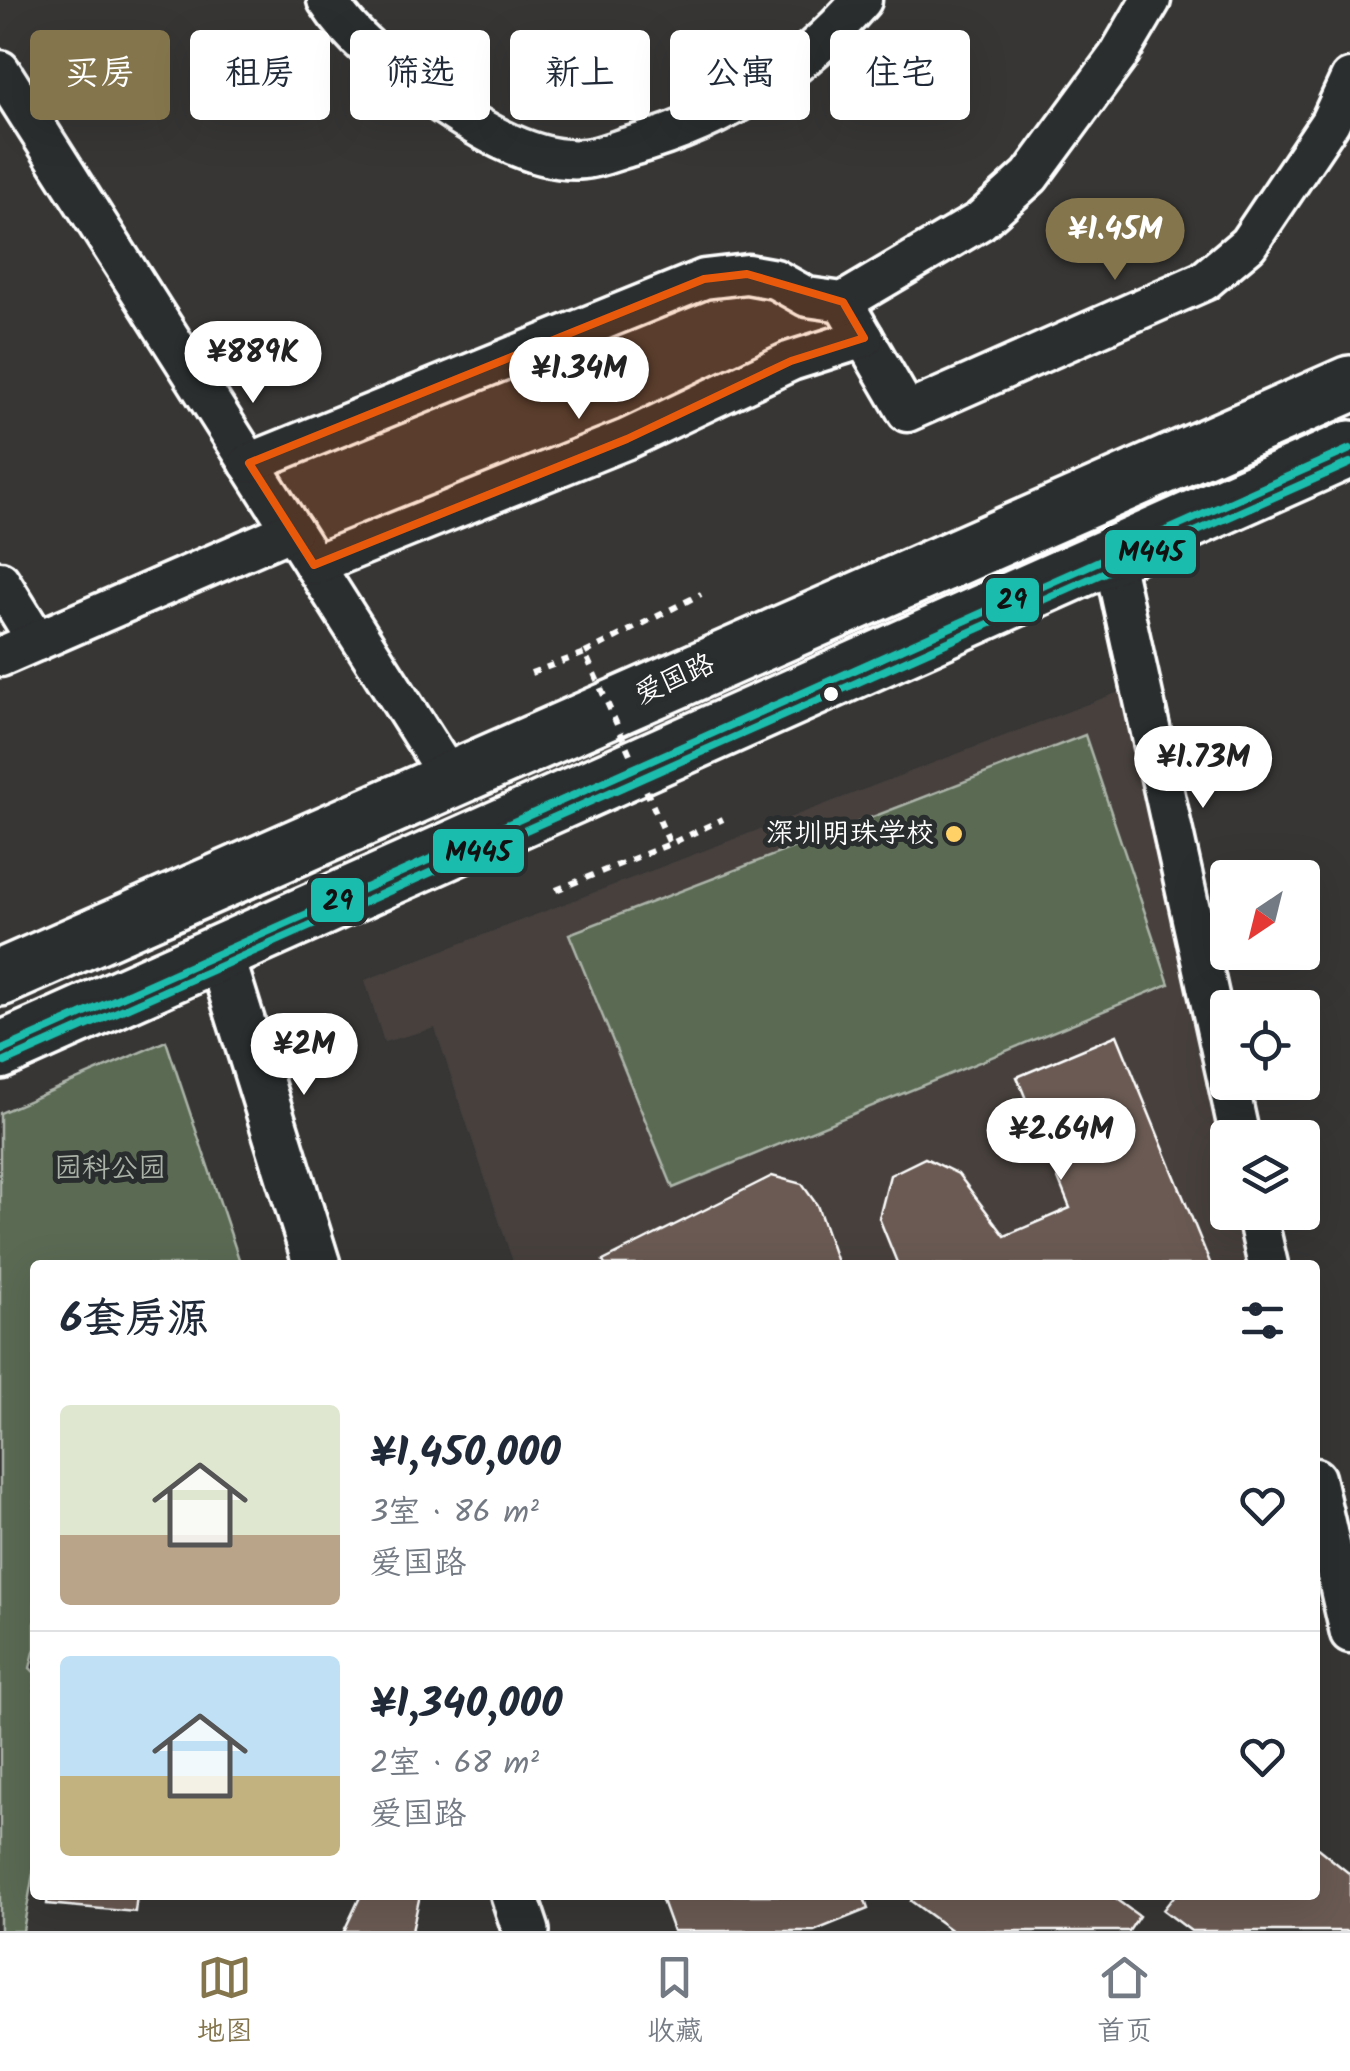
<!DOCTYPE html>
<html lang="zh">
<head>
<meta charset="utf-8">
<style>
	body { margin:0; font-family:Kalam,"LXGW WenKai TC",sans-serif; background:#f6f6f7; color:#1f2937; height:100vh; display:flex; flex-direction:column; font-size:38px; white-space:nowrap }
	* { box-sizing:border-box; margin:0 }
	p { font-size:32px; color:#747a83 }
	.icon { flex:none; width:55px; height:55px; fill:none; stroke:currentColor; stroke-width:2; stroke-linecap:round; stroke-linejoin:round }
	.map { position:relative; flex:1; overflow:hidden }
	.drawer { position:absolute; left:30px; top:1260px; width:1290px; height:640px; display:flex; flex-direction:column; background:#fff; border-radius:10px; box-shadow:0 10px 40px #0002 }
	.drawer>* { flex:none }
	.banner { position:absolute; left:30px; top:30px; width:1290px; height:90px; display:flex; gap:20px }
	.needle { width:65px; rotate:215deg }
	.fabs { position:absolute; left:1210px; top:860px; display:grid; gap:20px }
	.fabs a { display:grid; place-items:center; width:110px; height:110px; border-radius:10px; background:#fff; box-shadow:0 10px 40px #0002; font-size:50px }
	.price { position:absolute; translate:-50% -85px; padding:0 22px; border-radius:35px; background:#fff; color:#222; font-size:32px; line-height:65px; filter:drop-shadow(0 2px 5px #0008) }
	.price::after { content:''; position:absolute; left:50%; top:60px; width:30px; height:22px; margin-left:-15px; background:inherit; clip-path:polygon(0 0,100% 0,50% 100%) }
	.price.active { background:#84754c; color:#fff }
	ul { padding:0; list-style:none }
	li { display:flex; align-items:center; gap:30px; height:250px; padding:0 30px }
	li+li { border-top:2px solid #e0e1e3 }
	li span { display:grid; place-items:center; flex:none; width:280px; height:200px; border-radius:10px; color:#555 }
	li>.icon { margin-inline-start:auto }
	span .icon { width:120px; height:120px; fill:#fffc; stroke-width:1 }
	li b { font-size:42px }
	h2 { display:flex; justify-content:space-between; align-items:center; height:120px; padding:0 30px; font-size:42px }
	.pill { padding:0 35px; border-radius:10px; background:#fff; box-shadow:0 10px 40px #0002; font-size:35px; line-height:90px }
	.pill.active { background:#84754c; color:#fff }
	.menu { display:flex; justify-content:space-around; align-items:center; height:140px; border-top:2px solid #e0e1e3; background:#fff; font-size:28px; color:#747a83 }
	.menu a { display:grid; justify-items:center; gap:5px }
	.menu .active { color:#84754c }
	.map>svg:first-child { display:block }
	.built { fill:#47413e }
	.green { fill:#5a6a53; stroke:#acb4a9; stroke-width:2.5 }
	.building { fill:#6b5a53; stroke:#fff; stroke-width:2.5 }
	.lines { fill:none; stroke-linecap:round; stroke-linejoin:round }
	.minor-casing { stroke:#fff; stroke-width:45 }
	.tertiary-casing { stroke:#fff; stroke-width:52 }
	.trunk-casing { stroke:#fff; stroke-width:62 }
	.path { stroke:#fff; stroke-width:6; stroke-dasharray:8 8; stroke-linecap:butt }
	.minor { stroke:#2a2d2e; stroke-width:38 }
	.tertiary { stroke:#2a2d2e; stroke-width:45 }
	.trunk { stroke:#2a2d2e; stroke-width:55 }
	.path-bridge { stroke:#fff; stroke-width:6; stroke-dasharray:8 8; stroke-linecap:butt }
	.bus-1-casing { stroke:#2a2d2e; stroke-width:15 }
	.bus-2-casing { stroke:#2a2d2e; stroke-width:15 }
	.bus-1 { stroke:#1abdad; stroke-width:8 }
	.bus-2 { stroke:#1abdad; stroke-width:8 }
	.marked { fill:#e8590c; fill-opacity:0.2; stroke:#e8590c; stroke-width:8; stroke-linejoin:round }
	.bus-dot { fill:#fff; stroke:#2a2d2e; stroke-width:4 }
	.poi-dot { fill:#ffd166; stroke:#2a2d2e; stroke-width:4 }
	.labels { text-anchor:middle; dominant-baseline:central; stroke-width:10; stroke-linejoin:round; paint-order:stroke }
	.street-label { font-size:28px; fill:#fff; stroke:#2a2d2e }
	.poi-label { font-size:28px; fill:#fff; stroke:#2a2d2e; text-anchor:end }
	.park-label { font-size:28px; fill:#acb4a9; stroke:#2a2d2e }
	.line-badge { stroke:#2a2d2e; stroke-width:4 }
	.pale-badge-label { font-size:28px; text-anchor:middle; font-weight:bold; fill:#111 }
</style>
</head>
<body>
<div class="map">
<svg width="1350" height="1931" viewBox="0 0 1350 1931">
	<rect width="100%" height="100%" fill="#373635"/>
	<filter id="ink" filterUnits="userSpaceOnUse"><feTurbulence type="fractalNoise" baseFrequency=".01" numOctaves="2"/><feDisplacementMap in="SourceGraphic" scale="20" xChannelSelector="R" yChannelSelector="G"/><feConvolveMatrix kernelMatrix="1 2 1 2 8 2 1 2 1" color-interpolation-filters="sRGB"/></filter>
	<g filter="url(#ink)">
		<path class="built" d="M1127 689 1228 1138V1212L1251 1213 1264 1265H514L435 1028 384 1042 365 980Z"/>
		<g class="green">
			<path d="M1085 735 1169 984 673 1188 569 934Z"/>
			<path d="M166 1041 241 1265H35V1648L30 1668 35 1673V1862L23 1931H0V1113Z"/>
		</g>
		<g class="building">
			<path d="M1117 1035 1211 1265H898L879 1218 890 1175 925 1158 958 1174 1005 1236 1070 1208 1017 1077Z"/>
			<path d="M772 1176 802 1184 817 1205 838 1265H605L603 1261Z"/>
			<path d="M1315 1846 1350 1874V1931H1191L1163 1910 1175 1895H1315Z"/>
			<path d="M48 1895H137L135 1912 47 1904Z"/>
			<path d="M361 1895H420L412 1931H344Z"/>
			<path d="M660 1895H863L868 1909 814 1931H673Z"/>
			<path d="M914 1895H1110L1139 1916 1129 1931H952L911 1901Z"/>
		</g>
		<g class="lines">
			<defs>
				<g id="minor">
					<path d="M327 0C352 39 388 66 426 93 469 123 529 164 584 159 599 158 614 151 628 147 721 122 799 73 862 0"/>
					<path d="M0 70 450 779"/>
					<path d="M843 302 907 412 1204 281 1248 244 1330 122 1350 79"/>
					<path d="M249 463 704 279 747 274 775 279 807 297 843 302 980 221 1030 176 1118 56 1151 0"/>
					<path d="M1112 555 1228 1082"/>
					<path d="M314 565 627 439 791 361 864 338"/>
					<path d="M0 581 37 641"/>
					<path d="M0 657 292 530"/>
					<path d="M1228 1082 1240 1138"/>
					<path d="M1256 1212 1268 1265"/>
					<path d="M1315 1478 1350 1633"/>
				</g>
				<g id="tertiary">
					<path d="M220 953 317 1265"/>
					<path d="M514 1895 526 1931"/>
				</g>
				<g id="trunk">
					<path d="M0 978 1350 384"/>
					<path d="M0 1051 1350 449"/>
				</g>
			</defs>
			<use href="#minor" class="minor-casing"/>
			<use href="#tertiary" class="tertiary-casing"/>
			<use href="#trunk" class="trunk-casing"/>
			<g class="path">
				<path d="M585 653 701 594"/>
				<path d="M556 890 670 844"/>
			</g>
			<use href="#minor" class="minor"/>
			<use href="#tertiary" class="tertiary"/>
			<use href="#trunk" class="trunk"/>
			<path class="path-bridge" d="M531 673 585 653 670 844 723 819"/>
			<defs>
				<path id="bus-1" d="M0 1051 1350 449"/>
				<path id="bus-2" d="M5 1062 1350 463"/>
			</defs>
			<use href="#bus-1" class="bus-1-casing"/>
			<use href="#bus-2" class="bus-2-casing"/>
			<use href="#bus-1" class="bus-1"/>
			<use href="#bus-2" class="bus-2"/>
		</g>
	</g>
	<path class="marked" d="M747 274 843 302 864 338 791 361 627 439 314 565 249 463 704 279Z"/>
	<circle class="bus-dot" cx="831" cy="694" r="9"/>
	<circle class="poi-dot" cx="954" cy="834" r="10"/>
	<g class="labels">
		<g class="street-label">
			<text transform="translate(675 680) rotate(-24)">爱国路</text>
		</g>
		<g class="poi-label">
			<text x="934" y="834">深圳明珠学校</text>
		</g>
		<g class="park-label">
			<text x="110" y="1169">园科公园</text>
		</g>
	</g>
	<g class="line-badge">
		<rect x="1103" y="528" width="95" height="48" rx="10" fill="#1abdad"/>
		<rect x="984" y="576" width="57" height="48" rx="10" fill="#1abdad"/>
		<rect x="431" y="827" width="95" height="48" rx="10" fill="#1abdad"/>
		<rect x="309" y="876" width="57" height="48" rx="10" fill="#1abdad"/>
	</g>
	<g class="pale-badge-label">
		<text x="1151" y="561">M445</text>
		<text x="1012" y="609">29</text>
		<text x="478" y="861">M445</text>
		<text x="338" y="910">29</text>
	</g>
</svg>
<div class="fabs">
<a><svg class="needle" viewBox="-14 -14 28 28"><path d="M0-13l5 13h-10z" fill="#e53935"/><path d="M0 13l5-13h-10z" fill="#747a83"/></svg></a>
<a><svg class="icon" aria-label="locate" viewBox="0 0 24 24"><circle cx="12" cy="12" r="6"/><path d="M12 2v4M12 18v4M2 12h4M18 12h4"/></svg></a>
<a><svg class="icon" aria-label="layers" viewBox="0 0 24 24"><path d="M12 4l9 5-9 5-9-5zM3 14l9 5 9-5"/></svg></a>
</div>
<b class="price active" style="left:1115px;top:283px">¥1.45M</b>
<b class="price" style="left:253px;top:406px">¥889K</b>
<b class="price" style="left:579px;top:422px">¥1.34M</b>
<b class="price" style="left:1203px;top:811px">¥1.73M</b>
<b class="price" style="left:304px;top:1098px">¥2M</b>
<b class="price" style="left:1061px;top:1183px">¥2.64M</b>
<div class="banner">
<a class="pill active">买房</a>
<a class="pill">租房</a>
<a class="pill">筛选</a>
<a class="pill">新上</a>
<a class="pill">公寓</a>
<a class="pill">住宅</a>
</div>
<section class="drawer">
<h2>6套房源<svg class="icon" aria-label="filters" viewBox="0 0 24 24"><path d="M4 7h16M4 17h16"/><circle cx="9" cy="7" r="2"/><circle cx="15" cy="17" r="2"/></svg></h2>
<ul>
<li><span style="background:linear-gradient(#dfe7d0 65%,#b9a48a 0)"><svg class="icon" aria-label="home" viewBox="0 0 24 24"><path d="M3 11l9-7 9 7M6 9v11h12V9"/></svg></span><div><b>¥1,450,000</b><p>3室 · 86 m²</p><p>爱国路</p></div><svg class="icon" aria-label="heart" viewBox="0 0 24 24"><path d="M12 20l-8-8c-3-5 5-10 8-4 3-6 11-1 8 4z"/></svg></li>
<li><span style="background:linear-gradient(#bfe0f5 60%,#c2b280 0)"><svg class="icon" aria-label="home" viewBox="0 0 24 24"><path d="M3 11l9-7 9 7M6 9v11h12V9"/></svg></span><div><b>¥1,340,000</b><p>2室 · 68 m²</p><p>爱国路</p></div><svg class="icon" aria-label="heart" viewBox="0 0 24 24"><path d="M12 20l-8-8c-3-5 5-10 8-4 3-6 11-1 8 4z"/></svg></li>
</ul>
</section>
</div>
<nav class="menu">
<a class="active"><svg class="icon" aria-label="map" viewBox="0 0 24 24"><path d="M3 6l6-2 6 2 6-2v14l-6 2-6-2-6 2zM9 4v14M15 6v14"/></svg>地图</a>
<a><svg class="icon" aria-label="saved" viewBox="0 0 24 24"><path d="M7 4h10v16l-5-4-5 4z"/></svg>收藏</a>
<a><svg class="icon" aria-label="home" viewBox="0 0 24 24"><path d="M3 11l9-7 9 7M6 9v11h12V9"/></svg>首页</a>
</nav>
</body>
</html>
